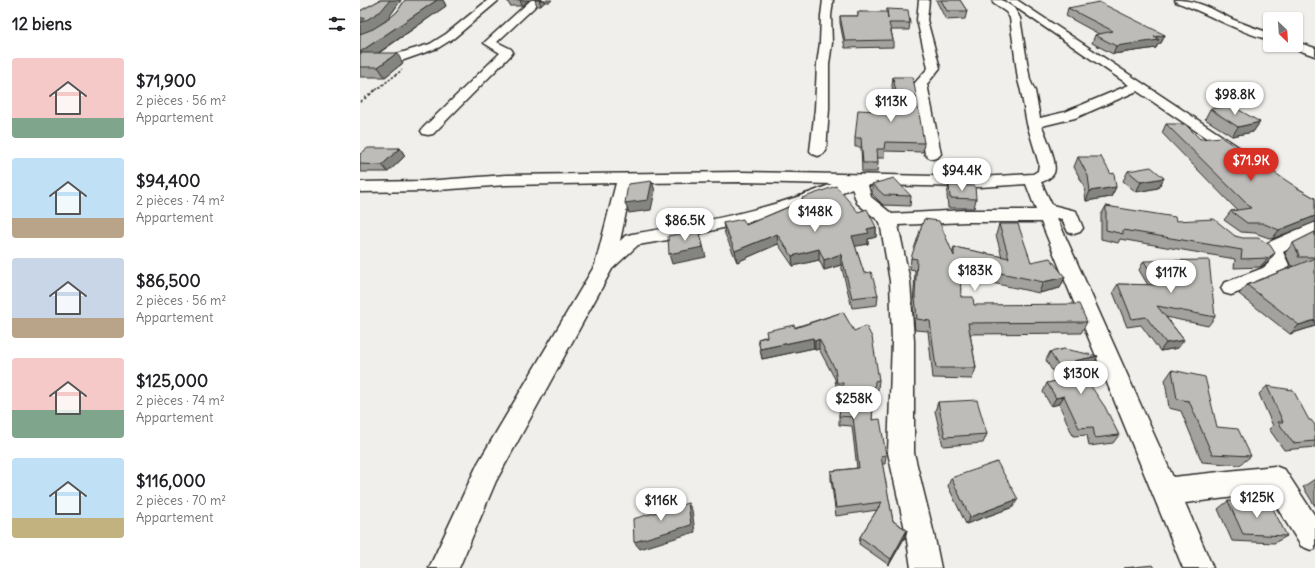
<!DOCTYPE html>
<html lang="fr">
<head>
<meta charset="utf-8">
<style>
	body { margin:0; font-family:Delius,sans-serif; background:#f2f2f2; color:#202124; height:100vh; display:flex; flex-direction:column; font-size:15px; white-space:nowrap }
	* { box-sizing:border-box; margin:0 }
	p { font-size:13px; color:#757577 }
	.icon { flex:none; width:22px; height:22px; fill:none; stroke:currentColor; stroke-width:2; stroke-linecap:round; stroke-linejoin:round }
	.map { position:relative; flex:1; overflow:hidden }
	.sheet { display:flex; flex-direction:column; background:#fff; width:360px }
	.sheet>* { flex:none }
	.needle { width:26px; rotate:155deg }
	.controls { position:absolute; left:903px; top:12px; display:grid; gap:8px }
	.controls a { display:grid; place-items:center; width:40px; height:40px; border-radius:4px; background:#fff; box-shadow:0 1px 3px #0004; font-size:20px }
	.price { position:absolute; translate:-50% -34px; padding:0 9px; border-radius:14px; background:#fff; color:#222; font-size:13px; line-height:26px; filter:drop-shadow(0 1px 2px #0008) }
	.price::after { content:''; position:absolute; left:50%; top:24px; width:12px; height:9px; margin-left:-6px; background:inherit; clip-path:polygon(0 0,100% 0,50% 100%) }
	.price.active { background:#d93025; color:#fff }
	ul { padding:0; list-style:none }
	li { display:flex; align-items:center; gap:12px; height:100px; padding:0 12px }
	li span { display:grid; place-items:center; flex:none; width:112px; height:80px; border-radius:4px; color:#555 }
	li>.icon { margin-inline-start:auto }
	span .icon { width:48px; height:48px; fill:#fffc; stroke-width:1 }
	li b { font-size:17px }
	h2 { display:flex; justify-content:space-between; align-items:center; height:48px; padding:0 12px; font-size:17px }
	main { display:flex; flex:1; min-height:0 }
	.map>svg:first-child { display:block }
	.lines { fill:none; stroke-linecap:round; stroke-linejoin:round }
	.minor-casing { stroke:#2b2b2b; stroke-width:3 }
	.path-far1 { stroke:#2b2b2b; stroke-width:1.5; stroke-dasharray:2.5 1.5; stroke-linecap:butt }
	.path { stroke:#2b2b2b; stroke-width:2; stroke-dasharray:3 2.5; stroke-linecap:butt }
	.minor { fill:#fdfcf7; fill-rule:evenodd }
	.wall { fill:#a3a29e; stroke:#2b2b2b }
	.shaded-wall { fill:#848481; stroke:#2b2b2b }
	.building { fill:#bdbcb8; stroke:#2b2b2b }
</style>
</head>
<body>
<main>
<section class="sheet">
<h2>12 biens<svg class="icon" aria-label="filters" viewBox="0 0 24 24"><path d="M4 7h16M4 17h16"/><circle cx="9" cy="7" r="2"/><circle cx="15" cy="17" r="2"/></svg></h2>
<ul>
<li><span style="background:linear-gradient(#f6c9c9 75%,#7fa58c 0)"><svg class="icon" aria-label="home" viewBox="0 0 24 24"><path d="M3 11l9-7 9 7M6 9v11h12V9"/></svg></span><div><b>$71,900</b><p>2 pièces · 56 m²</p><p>Appartement</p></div></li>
<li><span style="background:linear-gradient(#bfe0f5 75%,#b9a48a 0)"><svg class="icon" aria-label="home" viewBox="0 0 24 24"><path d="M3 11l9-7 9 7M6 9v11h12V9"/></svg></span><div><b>$94,400</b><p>2 pièces · 74 m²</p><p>Appartement</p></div></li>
<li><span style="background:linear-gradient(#c9d6e8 75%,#b9a48a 0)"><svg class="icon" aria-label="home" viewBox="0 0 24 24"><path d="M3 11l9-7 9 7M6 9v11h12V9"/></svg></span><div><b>$86,500</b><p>2 pièces · 56 m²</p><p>Appartement</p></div></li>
<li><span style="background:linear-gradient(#f6c9c9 65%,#7fa58c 0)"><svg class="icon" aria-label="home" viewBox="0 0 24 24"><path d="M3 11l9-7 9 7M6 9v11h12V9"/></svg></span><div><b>$125,000</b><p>2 pièces · 74 m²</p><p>Appartement</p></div></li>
<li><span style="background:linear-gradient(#bfe0f5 75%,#c2b280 0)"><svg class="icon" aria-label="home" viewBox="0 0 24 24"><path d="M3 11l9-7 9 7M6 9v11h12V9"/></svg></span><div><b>$116,000</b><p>2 pièces · 70 m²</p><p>Appartement</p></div></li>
</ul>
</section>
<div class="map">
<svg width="955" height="568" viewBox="0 0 955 568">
	<rect width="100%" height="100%" fill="#f0efeb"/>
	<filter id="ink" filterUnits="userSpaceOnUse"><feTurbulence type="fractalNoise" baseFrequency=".025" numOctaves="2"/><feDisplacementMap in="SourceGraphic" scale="8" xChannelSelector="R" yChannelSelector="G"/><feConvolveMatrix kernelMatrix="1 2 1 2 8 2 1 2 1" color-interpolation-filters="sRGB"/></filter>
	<g filter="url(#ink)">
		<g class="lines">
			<defs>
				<g id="minor">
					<path d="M128 0H139L94 38 78 48 41 61 37 60 35 57 37 54 70 44 86 34Z"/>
					<path d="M171 0H182L137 42 151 49 153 52 151 55 73 134 68 135 63 134 61 131 63 128 140 53 124 43 126 41Z"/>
					<path d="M463 0H473L471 16 472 43 469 64V109L466 151 463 154 458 156 453 154 450 151 455 109 457 64 460 43 461 16Z"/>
					<path d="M559 0H569L567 20 580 68 567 84 581 154 578 157 573 159 568 157 565 154 554 84 568 68 557 20Z"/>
					<path d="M633 0H642L654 8 660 18 670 80 675 91 680 118 705 112 769 85 645 0H657L883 150 886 153 883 156 878 158 873 156 777 91 715 118 682 126C686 137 698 162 694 173 692 177 686 181 681 182L692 205 716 211 723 228 720 232 714 234 708 232 702 219 697 218 813 477 915 466 925 470 955 516V549L951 550 941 546 908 493 825 503 853 568H823L681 222H606L538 225 550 281 554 341V453L574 534 581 568H551L546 534 528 453 532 341 530 281 520 222 497 203 492 188 457 203 400 219 325 237 278 245 252 269 136 481 99 568H69L118 463 235 265 256 183 146 185 65 191 0 192V182L65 181 146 175 381 172 620 177 673 174 678 171 679 164 667 124 661 91 658 80 650 18 646 12 633 3ZM381 182 472 184C409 210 340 223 272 234L265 236 260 241 272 183ZM666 184 676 210H606L532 214 511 197 508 185 620 187Z"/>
					<path d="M815 0C840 0 853 10 874 20 886 25 898 29 910 33V40C877 32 848 13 816 2Z"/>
					<path d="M936 42 955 48V56L930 47 928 45H936Z"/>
					<path d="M955 222V235L923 252 929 265 917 278 871 295 864 293 861 288 864 283 903 268 909 263 903 249 905 244Z"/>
				</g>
			</defs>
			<use href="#minor" class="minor-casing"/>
			<path class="path-far1" d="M16 90 42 70"/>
			<path class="path" d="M0 102 17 89"/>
			<use href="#minor" class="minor"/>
		</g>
		<g class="wall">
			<path d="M20 0H41L27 20 22 23 26 21 37 12 45 0H83L86 6 19 53 43 63 25 77H0V11Z"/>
			<path d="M147 0H169L162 6H150Z"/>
			<path d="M175 0H192L190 2H185L181 6H177Z"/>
			<path d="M576 0H600L607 11 605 19 586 20Z"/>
			<path d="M708 8 805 35 801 43 798 44 796 48 753 54 732 43 735 35 739 34 706 16Z"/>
			<path d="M527 9 550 23 549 30H531L533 40V47L485 48 480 23V16H498V12L527 14Z"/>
			<path d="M533 77 564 143 563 152 524 151V158H517L518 163 517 172H502L501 147H495V138L537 112 532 86Z"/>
			<path d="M850 109 900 122 893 132 872 136 845 119Z"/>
			<path d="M806 124 840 139 939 189 955 198V222L912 239 895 233 881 232 864 220 871 211 877 210 802 133Z"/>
			<path d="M40 148 45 156 28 172H0V154Z"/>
			<path d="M718 157 756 187 751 197 726 201 724 186 714 167Z"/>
			<path d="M768 171 804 178 798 188 776 192 763 181Z"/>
			<path d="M512 184 551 196 550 206 523 205 512 194Z"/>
			<path d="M589 185 616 199 614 208H588L587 195Z"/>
			<path d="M442 198 498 212 516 227V237L508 239V244L495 246 504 273 518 295 517 305 492 308 481 265 464 270 459 260 433 266 418 244 377 262 365 234 363 223 386 225 442 201Z"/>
			<path d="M746 206 816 221 875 236 915 253 907 263 900 267 874 268 875 259 760 239 758 243 741 239V215Z"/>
			<path d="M639 224 671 262 705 277 700 288 679 293 600 276 601 297 614 305 727 322 721 333 610 334 616 368 612 379 573 378 568 331 555 330 553 307 555 270 550 269 551 258 593 252 594 247 642 257 636 235Z"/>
			<path d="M955 232V326L930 334 879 294 887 285 934 266H930V264L925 253 933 243Z"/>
			<path d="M784 261 855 317 848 326 806 317 824 340 818 348 800 351 781 325 767 327 753 292 758 284 788 285 779 270Z"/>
			<path d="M483 312 519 380 518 390H514L512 420 526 455 525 464H522L533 521 547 530 545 537 529 565 499 544 500 537 517 510 476 516 471 479V471L497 468 492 426 479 425V416L482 392 477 393 475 379 459 349 455 350 454 348 402 359 398 339Z"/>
			<path d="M690 352 733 365 718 368 759 435 753 443 729 446 727 435 713 436 699 404 691 406 683 392 687 383 698 381 686 360Z"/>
			<path d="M812 370 857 427 891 456 880 465 842 462 821 411 809 408 805 380Z"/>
			<path d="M907 386 955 425V447L924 450 909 429 913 426 899 394Z"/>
			<path d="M578 402 627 434 623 443 583 446 575 411Z"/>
			<path d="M591 478 653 507 606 524 588 486Z"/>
			<path d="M955 479V506L943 487Z"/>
			<path d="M868 501 927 536 914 543 872 541 858 509Z"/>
		</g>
		<g class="shaded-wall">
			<path d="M30 0H41L27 20 14 29 0 35V23Z"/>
			<path d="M77 0H83L86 6 5 62 0 55V52Z"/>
			<path d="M160 0H169L162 6Z"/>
			<path d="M179 0H184L185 2 181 6Z"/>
			<path d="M805 35 801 43 798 44 796 48 753 54 756 46Z"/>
			<path d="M37 53 43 63 25 77 18 67Z"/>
			<path d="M900 122 893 132 872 136 878 127Z"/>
			<path d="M40 148 45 156 28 172 22 165Z"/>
			<path d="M804 178 798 188 776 192 781 182Z"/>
			<path d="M292 181 295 191 291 210 269 213 265 203Z"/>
			<path d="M756 187 751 197 726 201 730 191Z"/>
			<path d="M955 216V222L912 239 919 230Z"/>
			<path d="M516 227V237L508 239V244L492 247V236L507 229Z"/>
			<path d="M339 230 346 257 312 264 309 254Z"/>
			<path d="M417 234 418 244 377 262 375 251Z"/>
			<path d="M459 249V260L433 266 432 256Z"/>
			<path d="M915 253 907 263 900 267 908 258Z"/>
			<path d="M481 254V265L464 270V260Z"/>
			<path d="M705 277 700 288 679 293 683 282Z"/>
			<path d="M955 320V326L930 334 939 325Z"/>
			<path d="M453 338 454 348 402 359 400 349Z"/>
			<path d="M459 339V349L455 350V341Z"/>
			<path d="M824 340 818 348 800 351 806 343Z"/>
			<path d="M738 356 733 365 709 370 714 361Z"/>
			<path d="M704 396 699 404 691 406 696 398Z"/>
			<path d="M658 499 653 507 606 524 610 517Z"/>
			<path d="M328 503 332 510 335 532 280 549 274 542Z"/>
			<path d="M547 530 545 537 529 565 531 559Z"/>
		</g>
		<g class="building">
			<path d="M20 0H30L21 11 8 19 0 23V22L5 18H0V11Z"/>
			<path d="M45 0H77L0 52V34L13 29 26 21 37 12Z"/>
			<path d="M581 0H600L607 11H587Z"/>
			<path d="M739 2 805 35 794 37 799 40 756 46 735 35 753 31 708 8Z"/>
			<path d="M527 9 548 10 550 23H529L533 40 485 41 480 16H498V12H527L528 19Z"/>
			<path d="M0 53H37L18 67H0Z"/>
			<path d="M533 77H553L564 143 525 142 524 149H517L518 163H503L501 138H495L498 110 540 112Z"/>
			<path d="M872 106 900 122 878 127 850 109Z"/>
			<path d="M806 124H825L840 139 861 137 939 189 955 198V216L919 230 902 223H887L871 211 891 208Z"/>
			<path d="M8 148H40L22 165 0 164V154Z"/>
			<path d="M718 157H741L751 174 754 173 756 187 730 191 728 176Z"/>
			<path d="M791 167 804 178 781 182 768 171Z"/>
			<path d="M534 178 551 196 524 195 512 184Z"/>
			<path d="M292 181 288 200 265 203 268 184Z"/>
			<path d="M589 185 615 186 616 199 590 198Z"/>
			<path d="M476 186 498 212 507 209 516 227 507 229 509 233 492 236 504 273 511 272 518 295 492 298 481 254 464 260 459 249 432 256 417 234 375 251 363 223 383 219 386 225 443 201 442 198Z"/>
			<path d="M746 206 815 217 816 221 854 219 875 236 883 238H898L910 245 915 253 908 258 881 259 882 250 763 230V234L746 230Z"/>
			<path d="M564 219 579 221 594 256V247L649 258 639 224H658L671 262 690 258 705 277 683 282 598 264 600 269 601 297H613L614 305 719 304 727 322 608 323 616 368H576L570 321 557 319 555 296 557 259 551 258Z"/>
			<path d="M339 230 343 247 309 254 308 236Z"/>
			<path d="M955 232V257H938L939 255 933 243Z"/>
			<path d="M955 258V320L939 325 887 285Z"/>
			<path d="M849 260 855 317 797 306 824 340 806 343 786 317 772 319 758 284 798 285 784 261Z"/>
			<path d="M483 312 494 331 506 326 512 337 519 380 515 381 512 420 520 419 526 455 521 456 533 521 547 530 531 559 500 537 522 502 476 508 471 471 499 468 493 417 479 416 483 383H477L475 369 459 339 455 341 453 338 400 349 398 339 407 337 406 331 434 325 435 328Z"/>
			<path d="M704 349 738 356 714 361 745 407 759 435 735 438 733 427 719 428 704 396 696 398 687 383 706 379 690 352Z"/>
			<path d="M812 370 845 377 857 427 878 429 891 456 852 454 829 401 817 399Z"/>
			<path d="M907 386 933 390 949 420H951L955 425V441L933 443 918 422H923Z"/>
			<path d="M617 400 627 434 585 437 578 402Z"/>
			<path d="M637 462 658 499 610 517 591 478Z"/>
			<path d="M868 501 910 503 927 536 883 534Z"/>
			<path d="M328 503 331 525 274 542 273 519Z"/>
			<path d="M793 565 795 568H764Z"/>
		</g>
	</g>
</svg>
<div class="controls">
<a><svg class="needle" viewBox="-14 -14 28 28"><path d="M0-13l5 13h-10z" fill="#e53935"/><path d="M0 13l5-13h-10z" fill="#757577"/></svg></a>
</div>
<b class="price" style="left:875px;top:116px">$98.8K</b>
<b class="price" style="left:531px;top:123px">$113K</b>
<b class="price active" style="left:891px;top:182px">$71.9K</b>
<b class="price" style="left:602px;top:192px">$94.4K</b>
<b class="price" style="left:455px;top:233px">$148K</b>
<b class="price" style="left:325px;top:242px">$86.5K</b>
<b class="price" style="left:615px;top:292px">$183K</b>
<b class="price" style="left:811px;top:294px">$117K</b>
<b class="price" style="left:721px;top:395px">$130K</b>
<b class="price" style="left:494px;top:420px">$258K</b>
<b class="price" style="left:897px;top:519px">$125K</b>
<b class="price" style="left:301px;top:522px">$116K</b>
</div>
</main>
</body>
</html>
